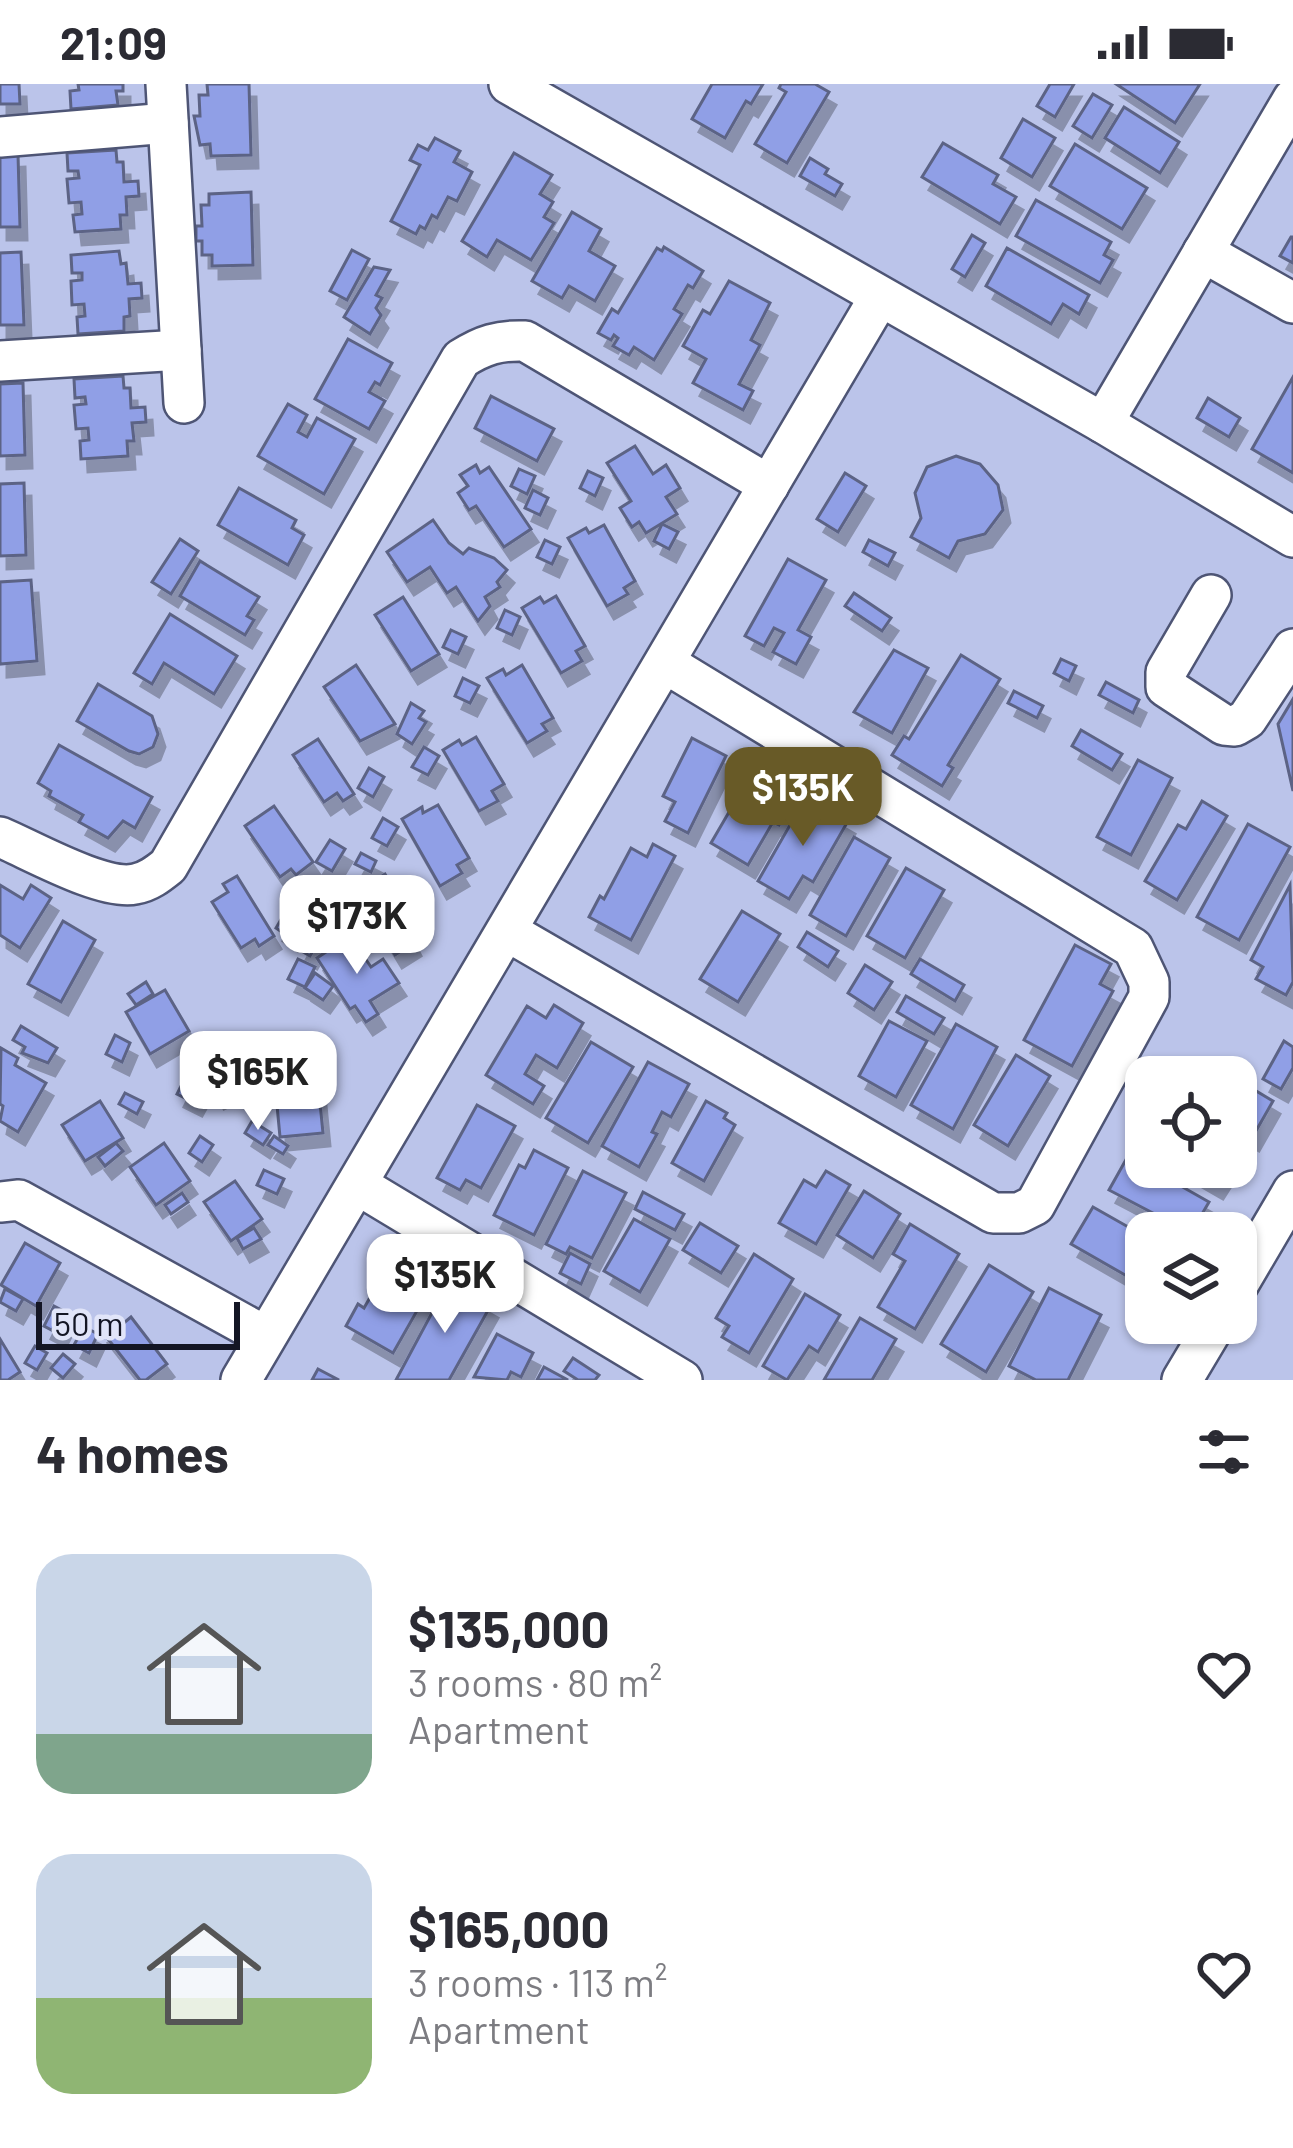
<!DOCTYPE html>
<html lang="en">
<head>
<meta charset="utf-8">
<style>
	body { margin:0; font-family:Barlow,sans-serif; background:#f2f2f3; color:#2b2b33; height:100vh; display:flex; flex-direction:column; font-size:45px; white-space:nowrap }
	* { box-sizing:border-box; margin:0 }
	p { font-size:39px; color:#7c7c81 }
	.icon { flex:none; width:66px; height:66px; fill:none; stroke:currentColor; stroke-width:2; stroke-linecap:round; stroke-linejoin:round }
	.map { position:relative; height:1296px; overflow:hidden }
	.side { display:flex; flex-direction:column; background:#fff; flex:1 }
	.side>* { flex:none }
	.buttons { position:absolute; left:1125px; top:972px; display:grid; gap:24px }
	.buttons a { display:grid; place-items:center; width:132px; height:132px; border-radius:24px; background:#fff; box-shadow:0 3px 9px #0004; font-size:60px }
	.scale { position:absolute; left:36px; bottom:30px; width:204px; box-sizing:border-box; padding-left:12px; border:6px solid #141624; border-top:0; font-size:33px; line-height:42px; white-space:nowrap; color:#141624; -webkit-text-stroke:9px #e1e5f9; paint-order:stroke }
	.price { position:absolute; translate:-50% -102px; padding:0 27px; border-radius:24px; background:#fff; color:#222; font-size:39px; line-height:78px; filter:drop-shadow(0 3px 6px #0008) }
	.price::after { content:''; position:absolute; left:50%; top:72px; width:36px; height:27px; margin-left:-18px; background:inherit; clip-path:polygon(0 0,100% 0,50% 100%) }
	.price.current { background:#685a27; color:#fff }
	ul { padding:0; list-style:none }
	li { display:flex; align-items:center; gap:36px; height:300px; padding:0 36px }
	li span { display:grid; place-items:center; flex:none; width:336px; height:240px; border-radius:36px; color:#555 }
	li>.icon { margin-inline-start:auto }
	span .icon { width:144px; height:144px; fill:#fffc; stroke-width:1 }
	li b { font-size:51px }
	h2 { display:flex; justify-content:space-between; align-items:center; height:144px; padding:0 36px; font-size:51px }
	.status { display:flex; justify-content:space-between; align-items:center; height:84px; padding:0 60px; background:#fff; direction:ltr }
	.status svg { height:33px; fill:currentColor }
	.map>svg:first-child { display:block }
	.building { fill:#909fe6; stroke:#5c6385; stroke-width:3; filter:url(#shadow) }
	.lines { fill:none; stroke-linecap:round; stroke-linejoin:round }
	.minor-casing { stroke:#4e5575; stroke-width:44 }
	.minor { stroke:#fff; stroke-width:39 }
</style>
</head>
<body>
<div class="status"><b>21:09</b><svg viewBox="0 0 49 12"><path d="M0 12V9h3v3zM5 12V6h3v6zM10 12V3h3v9zM15 12V0h3v12zM26 1h20v11H26zM47 4h2v5h-2z"/></svg></div>
<div class="map">
<svg width="1293" height="1296" viewBox="0 0 1293 1296">
	<defs>
		<filter id="shadow"><feDropShadow dx="7" dy="13" stdDeviation="0" flood-color="#0004"/></filter>
	</defs>
	<rect width="100%" height="100%" fill="#bbc4ea"/>
	<g class="building">
		<path d="M0 0H19L20 20H0Z"/>
		<path d="M78 0H123V7H116L118 21 71 25 70 7 79 6Z"/>
		<path d="M207 0H249L251 71 211 72 210 60 200 61 194 32H200L199 11H208Z"/>
		<path d="M712 0H763L751 20 746 17 725 54 692 35Z"/>
		<path d="M781 0H815L829 8 787 79 755 60 786 8 779 4Z"/>
		<path d="M1050 0H1074L1055 33 1037 22Z"/>
		<path d="M1116 0H1200L1175 39Z"/>
		<path d="M1093 10 1112 21 1092 54 1073 42Z"/>
		<path d="M1124 23 1179 58 1160 89 1105 54Z"/>
		<path d="M1023 35 1055 54 1032 93 1001 74Z"/>
		<path d="M435 54 460 67 454 78 472 88 457 117 448 113 437 134 432 131 425 145 420 142 416 150 391 137 420 81 410 76 418 61 428 66Z"/>
		<path d="M943 59 998 91 993 100 1016 113 1000 140 922 93Z"/>
		<path d="M1075 60 1147 104 1122 145 1050 102Z"/>
		<path d="M116 66 117 78H123L124 98 138 97 139 112 126 113 127 131H120L121 145 75 148 73 131 82 130 81 118 69 119 67 95 79 94 78 87H68L67 69Z"/>
		<path d="M514 69 552 91 540 110 553 118 544 133 554 139 531 176 497 156 487 173 462 157Z"/>
		<path d="M18 70 20 143H0V71Z"/>
		<path d="M810 74 828 85 825 90 842 100 835 112 800 92Z"/>
		<path d="M251 108 253 181 212 182V171H202V157H196V142H202L201 121H209V110Z"/>
		<path d="M1036 116 1111 158 1104 171 1113 176 1100 199 1016 152Z"/>
		<path d="M572 128 601 145 589 167 615 182 595 217 569 202 562 214 532 197Z"/>
		<path d="M972 151 985 159 965 193 952 185Z"/>
		<path d="M1291 153H1293V179L1280 172Z"/>
		<path d="M664 163 703 187 693 204 688 201 674 225 682 230 654 276 634 263 629 271 613 262 618 254 614 251 611 256 598 249 612 225 618 229 657 164 662 167Z"/>
		<path d="M1007 164 1089 211 1079 230 1063 220 1051 240 986 202Z"/>
		<path d="M352 166 369 175 347 216 330 207Z"/>
		<path d="M119 167 121 180 126 179 128 200 141 199 142 214 129 215 130 232 124 233V247L78 250 77 233 85 232 84 220 72 221 71 197 82 196V189H72L71 171Z"/>
		<path d="M21 168 24 241H0V169Z"/>
		<path d="M374 183 390 186 376 211 382 214 376 224 381 231 370 250 344 233Z"/>
		<path d="M729 197 770 219 751 256 760 261 739 300 753 307 743 326 693 299 706 275 683 262 703 226 710 230Z"/>
		<path d="M348 255 392 279 380 301 375 298 369 308 385 317 369 345 315 315Z"/>
		<path d="M123 292 124 304H130L131 324 145 323 146 338 132 339 134 357H127L128 372 81 375 80 357 89 356 88 344 76 345 74 321 86 320 85 313 75 314 74 295Z"/>
		<path d="M1293 293V389L1252 365Z"/>
		<path d="M23 299 25 371 0 372V300Z"/>
		<path d="M491 312 554 345 537 377 475 344Z"/>
		<path d="M1208 314 1240 334 1229 353 1197 334Z"/>
		<path d="M288 320 307 331 298 348 307 353 317 334 355 355 324 410 258 372Z"/>
		<path d="M635 362 653 390 666 381 680 404 666 413 677 430 646 449 639 438 632 443 620 424 631 417 607 379Z"/>
		<path d="M956 372 980 380 998 401 1003 426 985 450 958 457 949 474 911 453 921 434 915 409 927 383Z"/>
		<path d="M476 381 480 389 489 383 531 445 504 463 476 422 469 426 458 409 468 402 460 391Z"/>
		<path d="M519 385 535 392 527 410 511 402Z"/>
		<path d="M588 387 603 394 595 412 580 404Z"/>
		<path d="M845 389 866 402 838 448 817 435Z"/>
		<path d="M24 399 26 471 0 472V400Z"/>
		<path d="M239 404 296 436 292 444 304 451 288 481 218 441Z"/>
		<path d="M533 406 548 414 540 431 525 424Z"/>
		<path d="M433 436 449 459 463 470 469 464 494 474 507 486 497 498 500 503 485 513 490 522 478 537 456 503 447 509 430 483 407 498 387 468Z"/>
		<path d="M662 440 678 448 669 465 654 457Z"/>
		<path d="M604 441 635 497 624 504 628 510 607 522 568 454 586 444 589 449Z"/>
		<path d="M180 455 198 467 171 510 152 498Z"/>
		<path d="M545 456 560 463 552 480 537 473Z"/>
		<path d="M869 456 895 469 888 482 863 468Z"/>
		<path d="M788 475 826 496 798 546 811 553 796 580 773 568 784 549 774 544 764 562 745 552Z"/>
		<path d="M200 477 259 513 247 532 254 536 245 551 180 512Z"/>
		<path d="M31 496 37 577 0 580V498Z"/>
		<path d="M854 509 891 534 882 547 845 522Z"/>
		<path d="M556 512 585 562 576 567 582 577 561 589 522 524 540 513 544 519Z"/>
		<path d="M403 513 439 570 411 587 375 531Z"/>
		<path d="M505 526 520 533 512 551 497 544Z"/>
		<path d="M170 530 237 572 214 610 164 579 152 600 134 589Z"/>
		<path d="M451 546 466 553 458 570 443 563Z"/>
		<path d="M894 566 928 584 892 649 854 628Z"/>
		<path d="M961 571 1000 595 948 681 953 684 942 702 892 671 904 652 909 655Z"/>
		<path d="M1061 575 1076 582 1069 597 1054 589Z"/>
		<path d="M356 581 395 640 360 657 324 603Z"/>
		<path d="M522 581 553 634 542 640 547 647 527 659 487 594 503 585 506 591Z"/>
		<path d="M463 594 479 602 470 619 455 612Z"/>
		<path d="M1106 598 1139 616 1133 629 1099 611Z"/>
		<path d="M98 600 152 632 158 650 153 663 139 670 129 667 77 637Z"/>
		<path d="M1014 607 1043 622 1037 634 1008 619Z"/>
		<path d="M1293 615V707L1278 640Z"/>
		<path d="M411 619 424 627 419 634 426 638 412 660 397 650Z"/>
		<path d="M1081 646 1122 670 1112 686 1072 662Z"/>
		<path d="M476 653 504 700 492 707 498 717 479 727 443 666 459 656 462 661Z"/>
		<path d="M692 654 726 672 688 749 665 737 675 718 663 712Z"/>
		<path d="M318 655 354 710 343 717 337 709 324 718 293 671Z"/>
		<path d="M59 661 152 713 135 744 123 737 108 754 79 738 83 731 49 712 51 707 38 699Z"/>
		<path d="M424 663 439 672 428 691 412 683Z"/>
		<path d="M1138 676 1172 694 1131 771 1097 753Z"/>
		<path d="M369 684 384 693 373 713 358 704Z"/>
		<path d="M760 689 783 702 789 691 803 700 779 741 773 738 748 781 711 759 743 704 750 708Z"/>
		<path d="M813 717 848 737 813 798 803 792 789 815 758 797 798 727 805 731Z"/>
		<path d="M1202 717 1227 732 1177 816 1145 797 1178 741 1186 745Z"/>
		<path d="M438 721 469 774 457 781 462 789 440 802 402 735 422 723 423 729Z"/>
		<path d="M274 722 313 778 296 791 291 785 280 793 245 742Z"/>
		<path d="M383 734 398 743 387 762 372 754Z"/>
		<path d="M1248 740 1290 763 1239 856 1197 833Z"/>
		<path d="M854 753 890 774 846 852 810 831Z"/>
		<path d="M330 756 345 765 332 787 316 778Z"/>
		<path d="M653 760 675 772 631 856 589 833 600 812 604 815 631 764 647 773Z"/>
		<path d="M361 769 376 777 371 788 355 780Z"/>
		<path d="M906 784 944 806 905 874 867 852Z"/>
		<path d="M385 790 417 842 408 848 414 859 395 871 357 808Z"/>
		<path d="M237 792 274 852 259 862 255 855 241 864 212 818 228 808 223 800Z"/>
		<path d="M0 801 23 815 31 801 51 814 20 864 0 851Z"/>
		<path d="M1290 801 1293 898 1286 911 1256 895 1263 883 1251 876Z"/>
		<path d="M289 822 304 832 291 854 276 844Z"/>
		<path d="M742 827 780 850 738 918 700 895Z"/>
		<path d="M316 833 328 840 310 872 298 865Z"/>
		<path d="M63 837 95 856 61 918 28 900Z"/>
		<path d="M807 848 838 867 828 883 798 863Z"/>
		<path d="M350 852 371 883 383 875 399 899 370 917 378 930 366 938 355 922 350 925 317 874Z"/>
		<path d="M1075 861 1111 880 1100 900 1113 907 1072 982 1024 956Z"/>
		<path d="M298 875 315 883 305 903 288 895Z"/>
		<path d="M920 875 964 901 955 917 911 890Z"/>
		<path d="M865 881 892 898 874 926 848 909Z"/>
		<path d="M315 889 333 902 323 916 305 904Z"/>
		<path d="M146 898 153 910 136 921 128 910Z"/>
		<path d="M165 906 189 947 150 970 126 928Z"/>
		<path d="M906 912 944 934 934 950 897 928Z"/>
		<path d="M554 921 583 939 557 984 536 971 525 990 544 1002 533 1020 486 991 527 922 546 934Z"/>
		<path d="M889 937 927 957 896 1013 859 992Z"/>
		<path d="M956 940 997 963 953 1045 911 1021Z"/>
		<path d="M21 942 57 964 48 979 22 969 25 963 13 956Z"/>
		<path d="M225 949 229 958 210 967 206 958Z"/>
		<path d="M115 951 130 959 122 978 106 970Z"/>
		<path d="M240 957 256 993 217 1012 200 975Z"/>
		<path d="M1284 957 1293 963V984L1281 1005 1263 995Z"/>
		<path d="M591 958 633 983 588 1059 546 1034Z"/>
		<path d="M1 964 18 974 15 981 46 999 18 1048 0 1037 3 1022 0 1020Z"/>
		<path d="M1016 971 1050 992 1008 1062 974 1041Z"/>
		<path d="M648 978 689 1000 671 1033 662 1028 652 1048 657 1050 639 1083 602 1062Z"/>
		<path d="M316 979 323 1049 280 1053 275 1000 285 982Z"/>
		<path d="M183 998 201 1008 195 1019 177 1010Z"/>
		<path d="M1243 999 1273 1017 1252 1054 1236 1044 1241 1025 1236 1021V1010Z"/>
		<path d="M125 1009 143 1018 137 1030 119 1020Z"/>
		<path d="M100 1017 123 1054 85 1077 62 1041Z"/>
		<path d="M706 1017 727 1029 724 1034 735 1041 704 1097 672 1079Z"/>
		<path d="M477 1021 515 1042 481 1104 466 1096 460 1106 437 1094Z"/>
		<path d="M1146 1034V1061L1134 1054Z"/>
		<path d="M252 1037 271 1049 263 1061 245 1049Z"/>
		<path d="M200 1052 213 1061 202 1078 189 1069Z"/>
		<path d="M274 1052 288 1062 283 1070 268 1061Z"/>
		<path d="M116 1059 123 1067 105 1082 98 1073Z"/>
		<path d="M164 1059 190 1097 156 1121 130 1083Z"/>
		<path d="M534 1066 568 1084 534 1151 494 1131 519 1081 525 1084Z"/>
		<path d="M1128 1072 1209 1118 1191 1149 1109 1106Z"/>
		<path d="M1183 1083H1228L1216 1102Z"/>
		<path d="M264 1086 284 1095 277 1110 257 1101Z"/>
		<path d="M583 1087 626 1109 592 1174 570 1163 566 1170 546 1160Z"/>
		<path d="M826 1087 850 1101 816 1160 779 1139 804 1096 816 1103Z"/>
		<path d="M235 1097 262 1135 231 1157 204 1118Z"/>
		<path d="M864 1107 900 1130 873 1174 837 1151Z"/>
		<path d="M643 1108 684 1130 675 1146 635 1125Z"/>
		<path d="M182 1109 188 1118 171 1130 165 1121Z"/>
		<path d="M1093 1123 1146 1153V1203L1071 1160Z"/>
		<path d="M634 1135 670 1155 640 1208 604 1187Z"/>
		<path d="M700 1139 738 1162 721 1189 683 1166Z"/>
		<path d="M910 1140 959 1170 915 1245 878 1223 905 1177 893 1170Z"/>
		<path d="M254 1144 261 1155 243 1165 237 1154Z"/>
		<path d="M25 1159 60 1179 36 1222 1 1201Z"/>
		<path d="M570 1169 590 1180 581 1200 560 1189Z"/>
		<path d="M754 1170 793 1195 749 1269 722 1253 729 1242 716 1234Z"/>
		<path d="M389 1180 430 1204 393 1269 346 1242 358 1220 364 1224Z"/>
		<path d="M989 1181 1033 1208 986 1288 941 1260Z"/>
		<path d="M449 1197 491 1221 449 1296H396Z"/>
		<path d="M1049 1204 1101 1231 1068 1296H1036L1009 1282Z"/>
		<path d="M5 1205 23 1215 16 1227 0 1218Z"/>
		<path d="M805 1210 840 1231 818 1268 809 1262 787 1296 763 1282Z"/>
		<path d="M54 1222 69 1230 59 1250 44 1242Z"/>
		<path d="M131 1233 167 1280 146 1296H140L101 1246 114 1236 119 1243Z"/>
		<path d="M860 1234 896 1255 872 1296H824Z"/>
		<path d="M84 1243 98 1250 89 1269 74 1261Z"/>
		<path d="M497 1250 533 1269 521 1293 511 1288 507 1296 474 1293Z"/>
		<path d="M0 1255 20 1288 8 1296H0Z"/>
		<path d="M35 1262 47 1269 37 1286 25 1279Z"/>
		<path d="M63 1270 75 1280 63 1294 51 1284Z"/>
		<path d="M573 1274 599 1291 595 1296H578L564 1287Z"/>
		<path d="M544 1283 568 1296H537Z"/>
		<path d="M318 1285 339 1296H312Z"/>
	</g>
	<g class="lines">
		<defs>
			<g id="minor">
				<path d="M166 0 184 319"/>
				<path d="M509 0 1103 339 1293 453"/>
				<path d="M0 53 168 39"/>
				<path d="M1203 168 1293 219"/>
				<path d="M0 277 181 266"/>
				<path d="M1103 339 1293 15"/>
				<path d="M1211 511 1166 588V603L1224 641 1235 642 1247 635 1293 565"/>
				<path d="M0 753C31 766 103 807 135 800 148 798 158 790 168 782L461 275C483 261 499 256 525 257L769 401"/>
				<path d="M507 847 993 1129H1019L1035 1121 1149 913V898L1133 864 665 579"/>
				<path d="M358 1101 682 1296"/>
				<path d="M0 1118 19 1116 265 1252"/>
				<path d="M1236 1204 1293 1107"/>
				<path d="M241 1296 879 214"/>
				<path d="M1182 1296 1216 1239"/>
			</g>
		</defs>
		<use href="#minor" class="minor-casing"/>
		<use href="#minor" class="minor"/>
	</g>
</svg>
<div class="buttons">
<a><svg class="icon" aria-label="locate" viewBox="0 0 24 24"><circle cx="12" cy="12" r="6"/><path d="M12 2v4M12 18v4M2 12h4M18 12h4"/></svg></a>
<a><svg class="icon" aria-label="layers" viewBox="0 0 24 24"><path d="M12 4l9 5-9 5-9-5zM3 14l9 5 9-5"/></svg></a>
</div>
<div class="scale">50 m</div>
<b class="price current" style="left:803px;top:765px">$135K</b>
<b class="price" style="left:357px;top:893px">$173K</b>
<b class="price" style="left:258px;top:1049px">$165K</b>
<b class="price" style="left:445px;top:1252px">$135K</b>
</div>
<section class="side">
<h2>4 homes<svg class="icon" aria-label="filters" viewBox="0 0 24 24"><path d="M4 7h16M4 17h16"/><circle cx="9" cy="7" r="2"/><circle cx="15" cy="17" r="2"/></svg></h2>
<ul>
<li><span style="background:linear-gradient(#c9d6e8 75%,#7fa58c 0)"><svg class="icon" aria-label="home" viewBox="0 0 24 24"><path d="M3 11l9-7 9 7M6 9v11h12V9"/></svg></span><div><b>$135,000</b><p>3 rooms · 80 m²</p><p>Apartment</p></div><svg class="icon" aria-label="heart" viewBox="0 0 24 24"><path d="M12 20l-8-8c-3-5 5-10 8-4 3-6 11-1 8 4z"/></svg></li>
<li><span style="background:linear-gradient(#c9d6e8 60%,#8fb573 0)"><svg class="icon" aria-label="home" viewBox="0 0 24 24"><path d="M3 11l9-7 9 7M6 9v11h12V9"/></svg></span><div><b>$165,000</b><p>3 rooms · 113 m²</p><p>Apartment</p></div><svg class="icon" aria-label="heart" viewBox="0 0 24 24"><path d="M12 20l-8-8c-3-5 5-10 8-4 3-6 11-1 8 4z"/></svg></li>
</ul>
</section>
</body>
</html>
